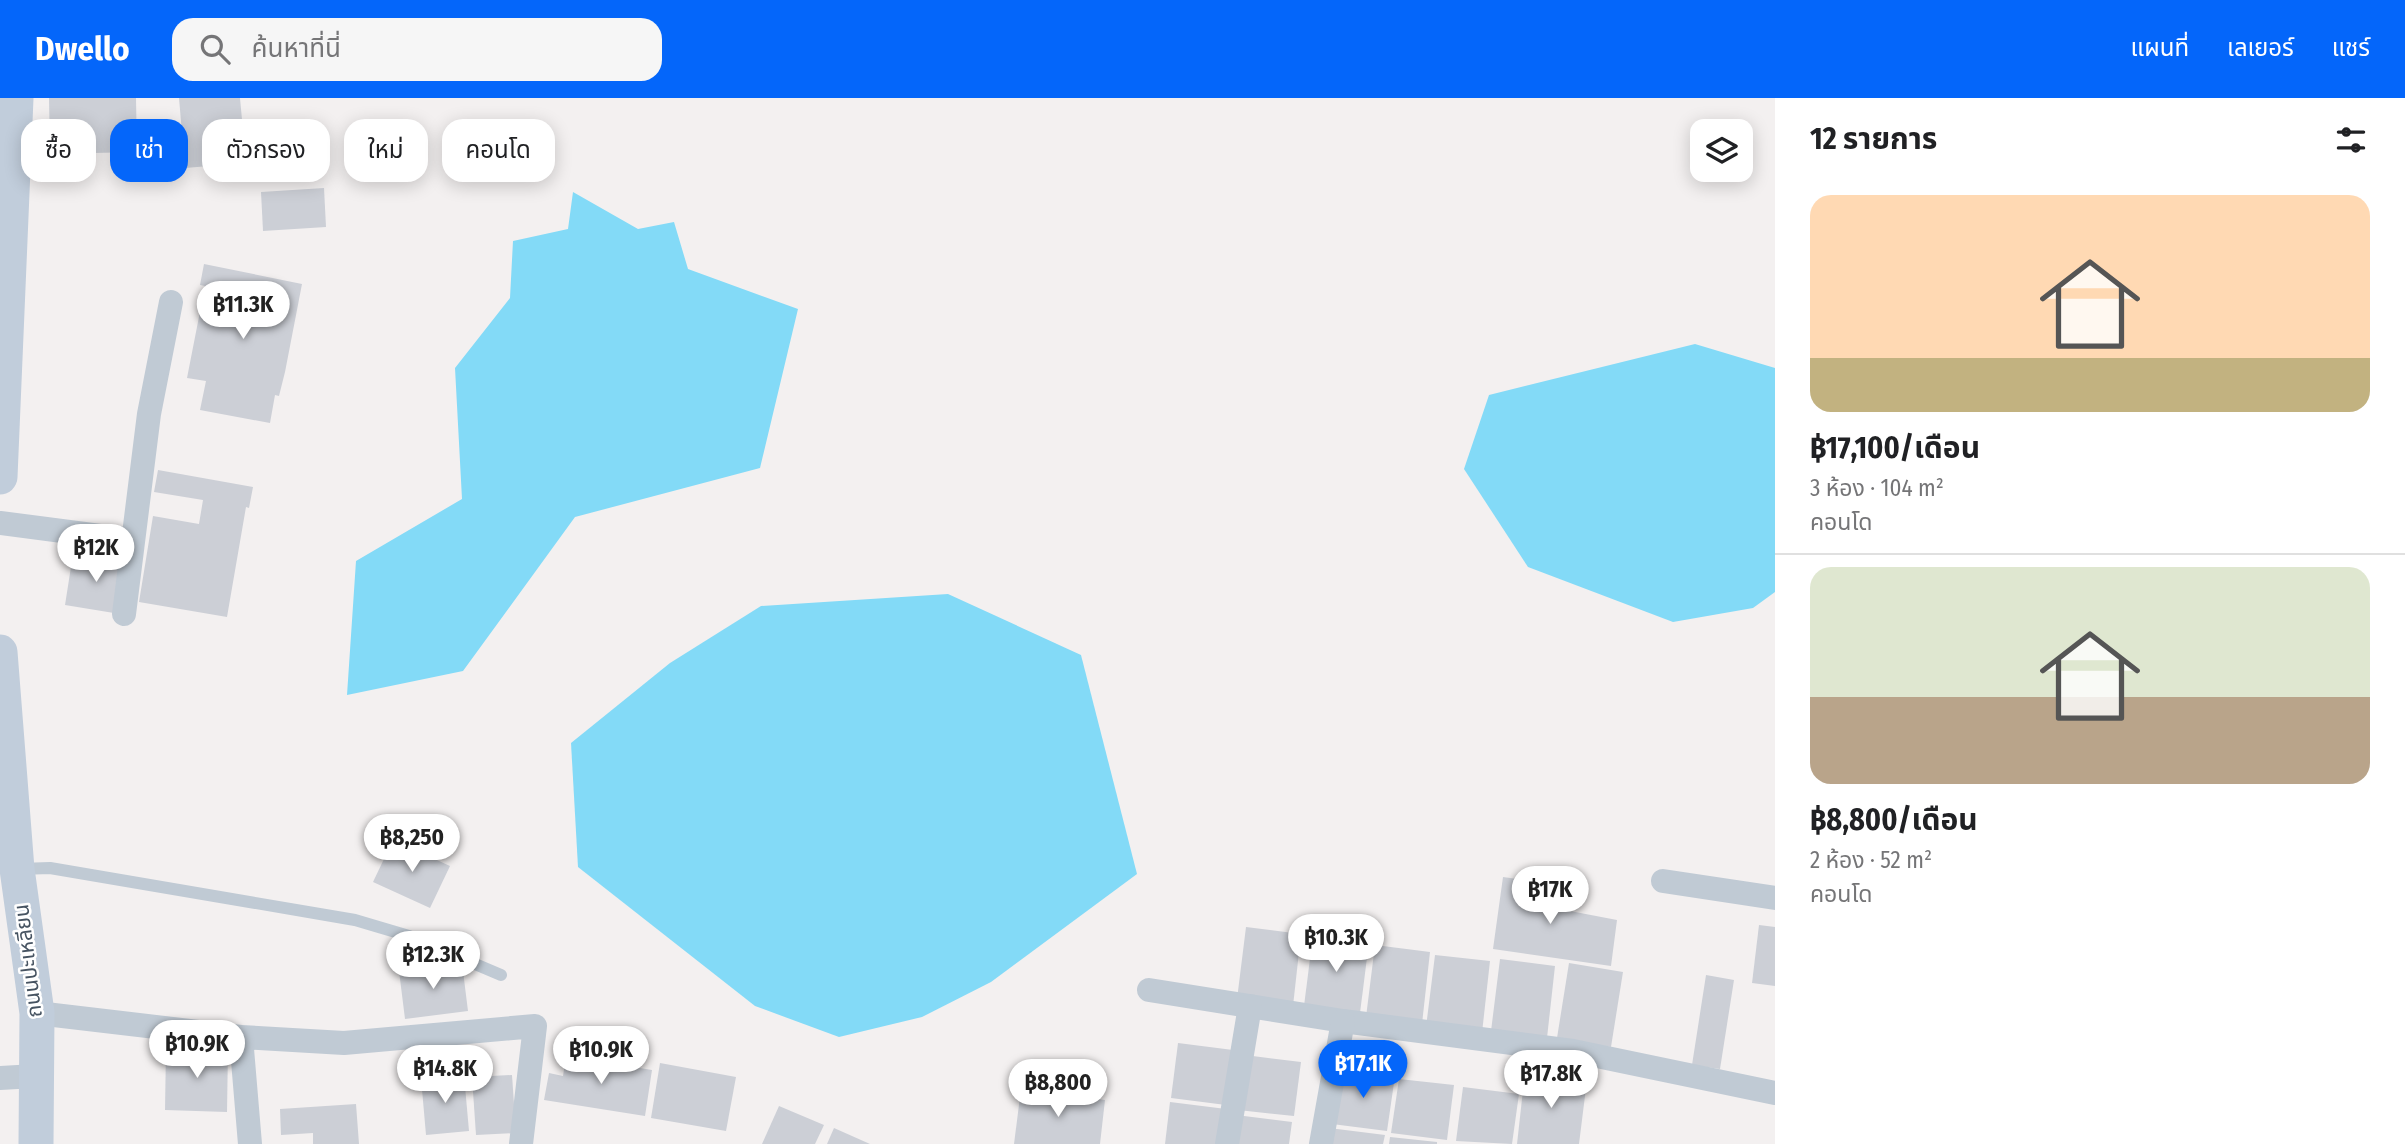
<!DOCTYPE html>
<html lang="th">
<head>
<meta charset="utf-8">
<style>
	body { margin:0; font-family:"Fira Sans Condensed","Noto Sans Thai",sans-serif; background:#f6f6f6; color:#202124; height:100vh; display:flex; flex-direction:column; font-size:26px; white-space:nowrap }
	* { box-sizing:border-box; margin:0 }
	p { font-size:23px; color:#757577 }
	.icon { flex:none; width:38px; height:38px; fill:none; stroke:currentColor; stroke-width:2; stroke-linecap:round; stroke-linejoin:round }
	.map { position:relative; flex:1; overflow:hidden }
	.sheet { display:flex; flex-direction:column; background:#fff; width:630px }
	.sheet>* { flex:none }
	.banner { position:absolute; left:21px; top:21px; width:665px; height:63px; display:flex; gap:14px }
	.tools { position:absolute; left:1690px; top:21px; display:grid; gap:14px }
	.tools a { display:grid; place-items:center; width:63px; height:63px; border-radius:14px; background:#fff; box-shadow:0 4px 18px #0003; font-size:35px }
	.price { position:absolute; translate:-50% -60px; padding:0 16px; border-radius:24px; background:#fff; color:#222; font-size:23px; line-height:46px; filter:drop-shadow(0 2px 4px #0008) }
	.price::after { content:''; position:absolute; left:50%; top:42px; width:21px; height:16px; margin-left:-10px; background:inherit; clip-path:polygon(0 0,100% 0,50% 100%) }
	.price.on { background:#0466fa; color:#fff }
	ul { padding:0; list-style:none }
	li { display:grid; align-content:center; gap:14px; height:371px; padding:0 35px }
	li+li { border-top:2px solid #e0e0e0 }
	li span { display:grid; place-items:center; height:217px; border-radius:21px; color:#555 }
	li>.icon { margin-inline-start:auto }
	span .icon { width:126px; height:126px; fill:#fffc; stroke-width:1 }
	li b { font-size:30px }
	h2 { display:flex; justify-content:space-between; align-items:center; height:84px; padding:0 35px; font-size:30px }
	.pill { padding:0 24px; border-radius:21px; background:#fff; box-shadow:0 4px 18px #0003; font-size:24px; line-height:63px }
	.pill.on { background:#0466fa; color:#fff }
	header { display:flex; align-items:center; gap:42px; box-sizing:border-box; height:98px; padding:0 35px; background:#0466fa; color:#fff }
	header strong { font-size:33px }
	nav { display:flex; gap:38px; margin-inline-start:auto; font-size:24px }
	.search { width:490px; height:63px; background:#f6f6f6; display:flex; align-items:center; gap:18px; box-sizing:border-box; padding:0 24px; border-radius:21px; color:#757577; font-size:26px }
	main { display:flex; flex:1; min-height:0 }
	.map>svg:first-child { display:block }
	.water { fill:#83daf7 }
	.building { fill:#cccfd6 }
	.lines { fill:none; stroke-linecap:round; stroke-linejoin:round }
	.lane { stroke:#c0cad4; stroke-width:12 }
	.street { stroke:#c0cad4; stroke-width:24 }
	.secondary { stroke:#c1cddb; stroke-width:35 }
	.labels { text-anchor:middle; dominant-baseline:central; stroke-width:5; stroke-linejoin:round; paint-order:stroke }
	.street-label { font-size:21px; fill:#465361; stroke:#fff }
</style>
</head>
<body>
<header>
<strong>Dwello</strong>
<div class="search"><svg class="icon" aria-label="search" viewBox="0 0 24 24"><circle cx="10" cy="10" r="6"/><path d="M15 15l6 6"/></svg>ค้นหาที่นี่</div>
<nav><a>แผนที่</a><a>เลเยอร์</a><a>แชร์</a></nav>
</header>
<main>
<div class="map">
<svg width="1775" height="1046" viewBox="0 0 1775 1046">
	<rect width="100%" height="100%" fill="#f3f0f0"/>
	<g class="water">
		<path d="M573 94 638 131 674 124 688 171 798 211 760 370 575 419 463 573 347 597 356 463 462 401 455 270 510 200 513 143 568 131Z"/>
		<path d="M1695 246 1775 270V494L1753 510 1673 524 1528 469 1464 371 1489 297Z"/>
		<path d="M948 496 1081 557 1137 776 991 884 922 919 839 939 755 908 578 769 571 645 670 565 761 508Z"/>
	</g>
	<g class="building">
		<path d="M49 0H136L137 54 50 56Z"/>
		<path d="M179 0H240L246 65 185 70Z"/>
		<path d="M324 90 326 129 263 133 261 94Z"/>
		<path d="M204 166 302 186 285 274 279 298 275 297 270 325 200 312 206 283 187 280 205 188 200 187Z"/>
		<path d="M158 372 253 389 249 410 246 409 227 519 139 504 153 418 199 426 203 402 154 394Z"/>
		<path d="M73 456 128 465 120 516 65 507Z"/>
		<path d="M393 742 450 768 430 810 373 784Z"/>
		<path d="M1503 779 1547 785 1545 802 1571 805 1570 813 1617 822 1611 868 1493 851Z"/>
		<path d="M1759 827 1775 829V888L1752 885Z"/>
		<path d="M1246 829 1301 836 1293 908 1237 901Z"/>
		<path d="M1313 837 1369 844 1360 915 1304 908Z"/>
		<path d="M1375 847 1430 854 1422 926 1366 919Z"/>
		<path d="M1435 857 1490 863 1482 935 1426 929Z"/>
		<path d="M1500 861 1555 868 1547 940 1491 933Z"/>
		<path d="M462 865 468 913 405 921 399 873Z"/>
		<path d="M1569 865 1623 874 1611 949 1557 940Z"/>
		<path d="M1706 877 1734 882 1720 971 1692 967Z"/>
		<path d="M1178 945 1233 952 1226 1007 1171 1000Z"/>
		<path d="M166 950 228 951 227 1014 165 1012Z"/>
		<path d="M1245 957 1301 964 1294 1018 1238 1012Z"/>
		<path d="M566 958 652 972 645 1018 544 1002 549 975 563 978Z"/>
		<path d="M660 965 736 979 726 1033 651 1020Z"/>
		<path d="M1339 971 1395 978 1387 1033 1332 1026Z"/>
		<path d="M1525 974 1587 982 1579 1046H1517Z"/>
		<path d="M464 977 469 1033 426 1037 421 980Z"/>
		<path d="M512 977 516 1035 476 1037 472 979Z"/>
		<path d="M1399 981 1454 987 1447 1042 1391 1035Z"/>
		<path d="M1463 989 1519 996 1512 1046 1456 1043Z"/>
		<path d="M1021 991 1105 1002 1100 1046H1014Z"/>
		<path d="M1170 1004 1226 1011 1221 1046H1165Z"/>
		<path d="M356 1006 359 1046H313V1035L281 1037 280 1011Z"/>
		<path d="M779 1008 824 1027 815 1046H762Z"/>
		<path d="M1236 1017 1292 1024 1289 1046H1233Z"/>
		<path d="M834 1030 870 1046H827Z"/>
		<path d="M1329 1030 1385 1037 1383 1046H1327Z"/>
		<path d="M1390 1039 1437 1044V1046H1389Z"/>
	</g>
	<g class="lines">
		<path class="lane" d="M19 771 50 770 355 822 409 838 501 877"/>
		<g class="street">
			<path d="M0 425 131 442"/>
			<path d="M124 516 149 316 171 204"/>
			<path d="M1663 783 1775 800"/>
			<path d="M1149 892 1343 923 1573 953 1775 995"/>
			<path d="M37 915 241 939 344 945 535 928 521 1046"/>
			<path d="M241 939 250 1046"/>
			<path d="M0 980 35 978"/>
			<path d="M1227 1046 1250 908"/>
			<path d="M1321 1046 1343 923"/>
		</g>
		<g class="secondary">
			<path d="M0 379 16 0"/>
			<path d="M0 554 17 771 37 915 36 1046"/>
		</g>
	</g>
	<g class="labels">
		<g class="street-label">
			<text transform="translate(28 863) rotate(-97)">ถนนปะเหลียน</text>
		</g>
	</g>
</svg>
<div class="tools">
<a><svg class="icon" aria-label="layers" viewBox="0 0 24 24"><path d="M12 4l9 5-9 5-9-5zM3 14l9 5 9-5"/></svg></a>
</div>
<b class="price" style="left:243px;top:243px">฿11.3K</b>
<b class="price" style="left:96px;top:486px">฿12K</b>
<b class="price" style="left:412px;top:776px">฿8,250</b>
<b class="price" style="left:1550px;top:828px">฿17K</b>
<b class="price" style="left:1336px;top:876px">฿10.3K</b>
<b class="price" style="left:433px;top:893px">฿12.3K</b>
<b class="price" style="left:197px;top:982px">฿10.9K</b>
<b class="price" style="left:601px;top:988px">฿10.9K</b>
<b class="price on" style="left:1363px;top:1002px">฿17.1K</b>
<b class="price" style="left:445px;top:1007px">฿14.8K</b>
<b class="price" style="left:1551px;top:1012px">฿17.8K</b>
<b class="price" style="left:1058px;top:1021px">฿8,800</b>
<div class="banner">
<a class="pill">ซื้อ</a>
<a class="pill on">เช่า</a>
<a class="pill">ตัวกรอง</a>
<a class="pill">ใหม่</a>
<a class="pill">คอนโด</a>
</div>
</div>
<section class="sheet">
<h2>12 รายการ<svg class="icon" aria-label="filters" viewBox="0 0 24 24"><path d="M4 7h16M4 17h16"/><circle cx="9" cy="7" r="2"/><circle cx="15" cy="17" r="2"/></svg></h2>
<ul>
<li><span style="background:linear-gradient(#ffd9b3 75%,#c2b280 0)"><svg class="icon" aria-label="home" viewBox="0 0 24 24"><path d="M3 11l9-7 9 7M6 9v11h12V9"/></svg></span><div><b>฿17,100/เดือน</b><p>3 ห้อง · 104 m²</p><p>คอนโด</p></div></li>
<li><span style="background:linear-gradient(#dfe7d0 60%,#b9a48a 0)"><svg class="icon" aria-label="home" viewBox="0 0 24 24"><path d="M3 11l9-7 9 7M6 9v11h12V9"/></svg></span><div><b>฿8,800/เดือน</b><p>2 ห้อง · 52 m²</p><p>คอนโด</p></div></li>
</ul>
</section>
</main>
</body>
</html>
